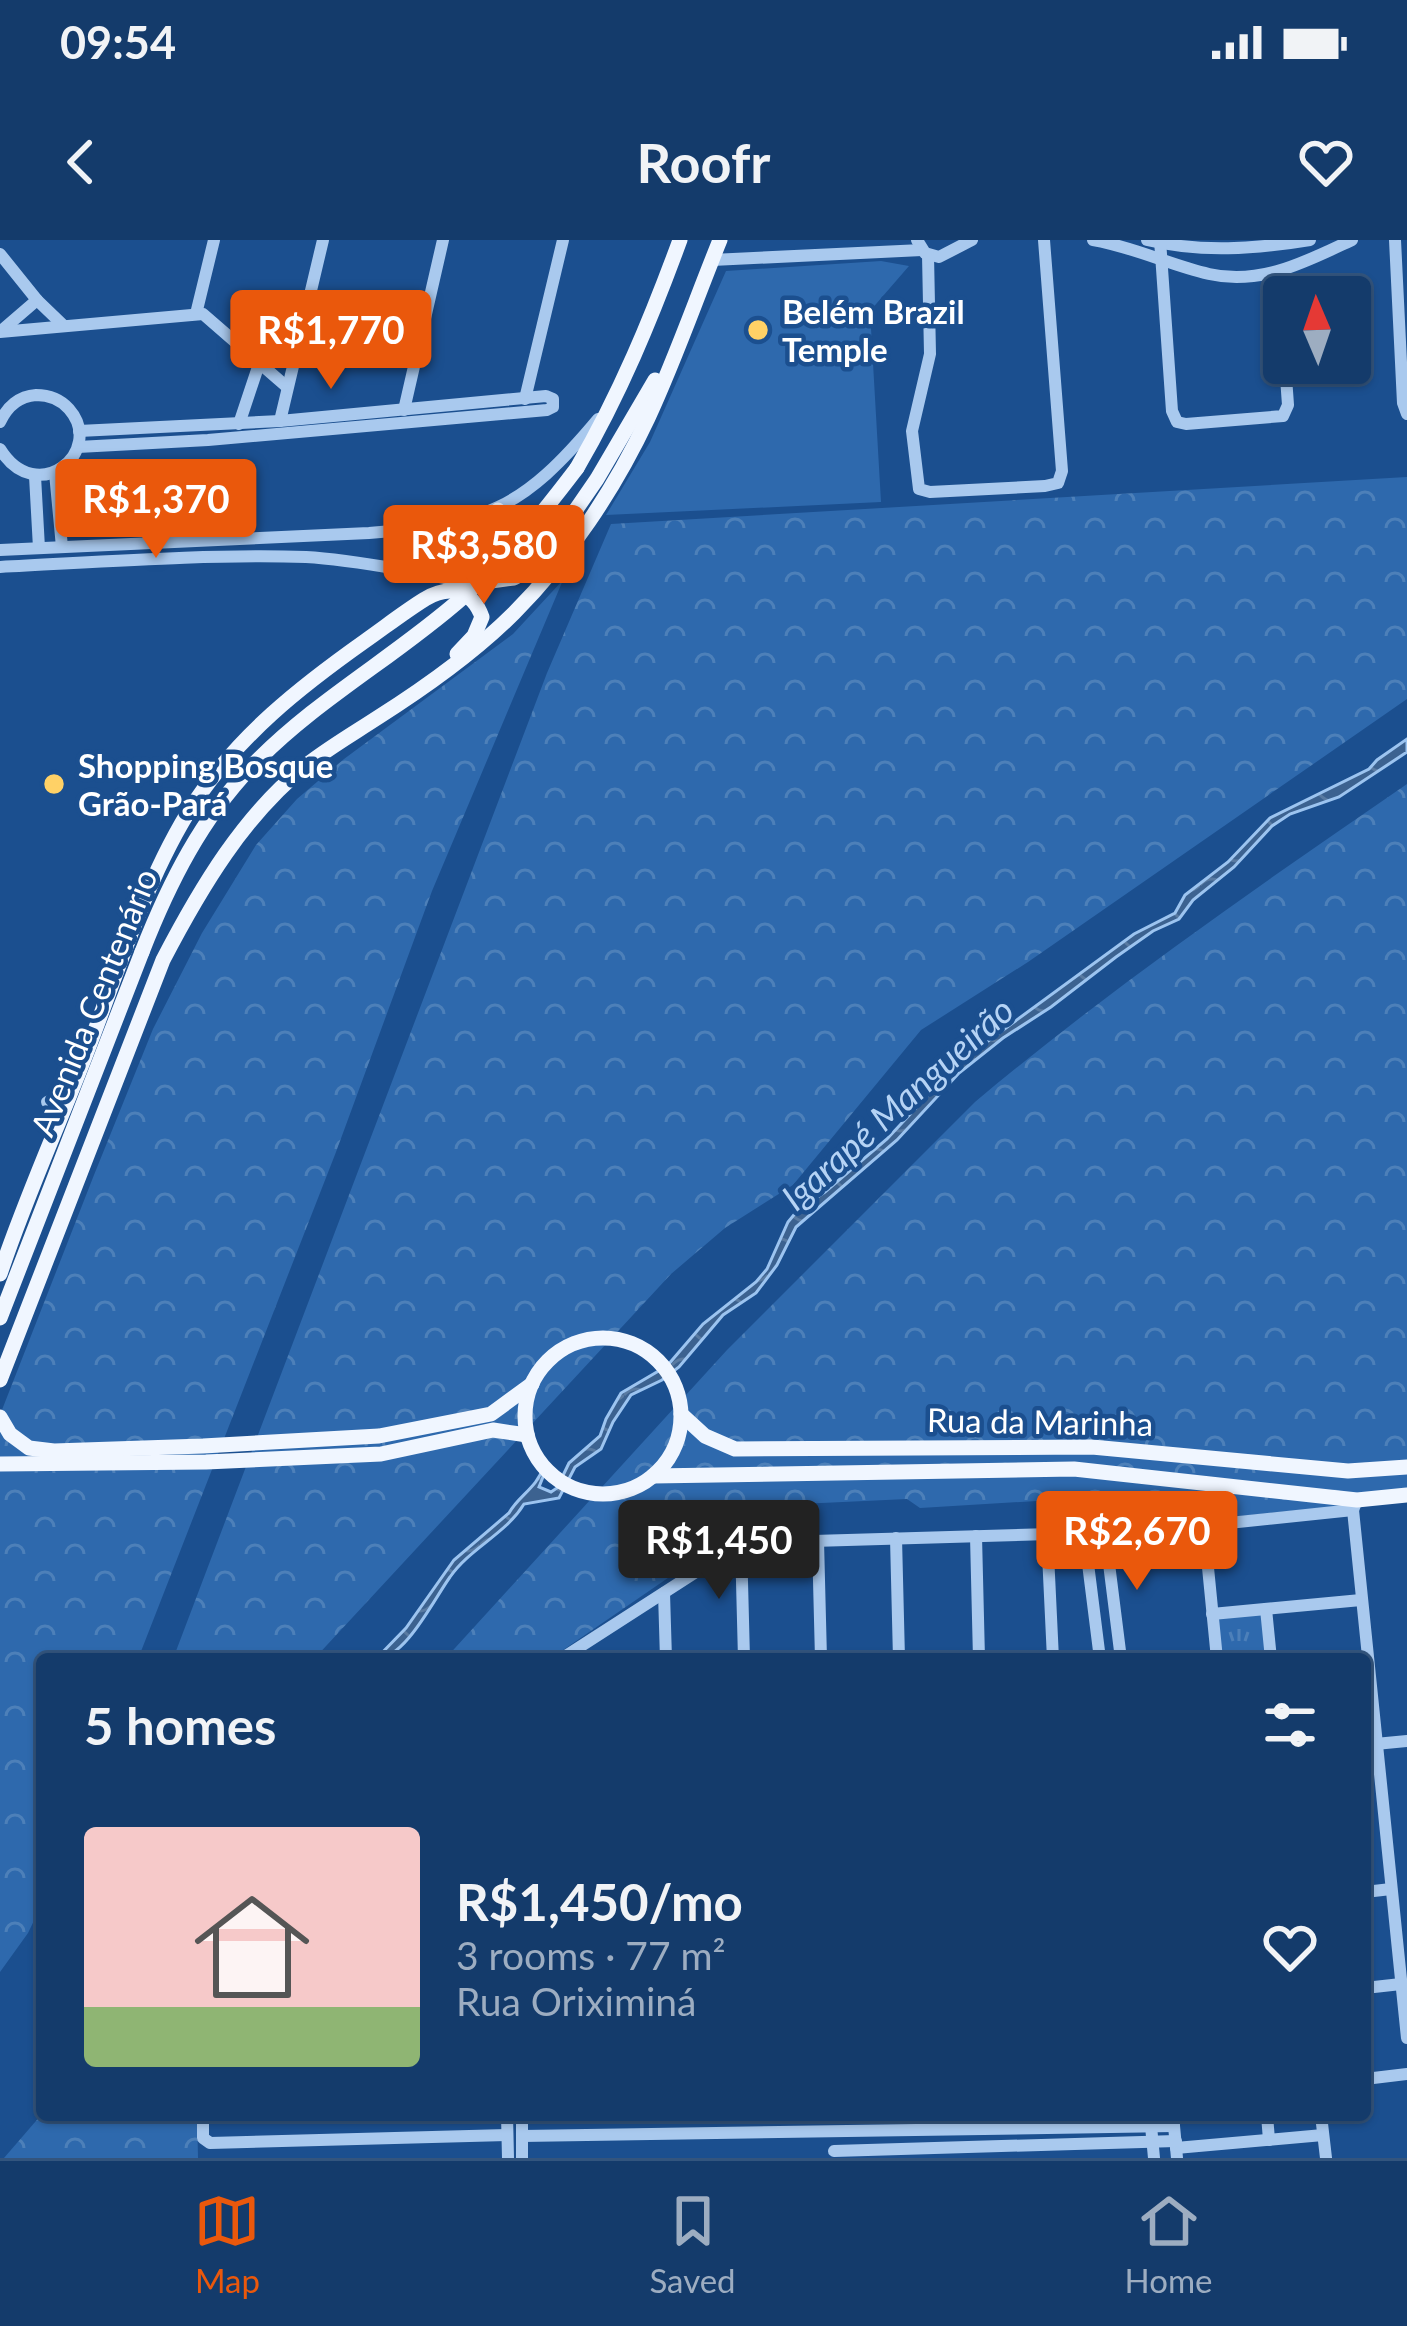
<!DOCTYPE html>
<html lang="en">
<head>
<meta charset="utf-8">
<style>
	body { margin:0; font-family:Lato,sans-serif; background:#1d4271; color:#f1f3f6; height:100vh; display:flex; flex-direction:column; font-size:45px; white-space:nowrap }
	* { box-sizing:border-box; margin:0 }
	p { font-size:39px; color:#9dadc1 }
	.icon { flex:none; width:66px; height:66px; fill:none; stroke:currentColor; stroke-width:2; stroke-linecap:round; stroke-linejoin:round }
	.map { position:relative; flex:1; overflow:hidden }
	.drawer { position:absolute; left:36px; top:1413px; width:1335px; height:468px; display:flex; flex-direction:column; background:#143b6b; border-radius:12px; box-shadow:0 3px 9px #0004,0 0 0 3px #33557e }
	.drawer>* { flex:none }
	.needle { width:78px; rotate:358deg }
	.buttons { position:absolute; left:1263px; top:36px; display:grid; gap:24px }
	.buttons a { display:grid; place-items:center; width:108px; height:108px; border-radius:12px; background:#143b6b; box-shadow:0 3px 9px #0004,0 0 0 3px #33557e; font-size:60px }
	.price { position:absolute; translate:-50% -102px; padding:0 27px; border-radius:12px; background:#ea580c; color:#fff; font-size:39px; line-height:78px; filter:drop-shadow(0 3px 6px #0008) }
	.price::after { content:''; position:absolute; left:50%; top:72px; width:36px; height:27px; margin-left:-18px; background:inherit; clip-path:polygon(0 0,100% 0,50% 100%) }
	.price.current { background:#222; color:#fff }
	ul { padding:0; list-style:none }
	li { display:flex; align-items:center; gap:36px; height:300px; padding:0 48px }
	li span { display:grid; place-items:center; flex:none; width:336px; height:240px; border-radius:12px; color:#555 }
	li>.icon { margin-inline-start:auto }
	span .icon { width:144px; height:144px; fill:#fffc; stroke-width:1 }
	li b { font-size:51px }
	h2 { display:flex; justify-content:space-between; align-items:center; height:144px; padding:0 48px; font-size:51px }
	.status { display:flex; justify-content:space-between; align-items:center; height:84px; padding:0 60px; background:#143b6b; direction:ltr }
	.status svg { height:33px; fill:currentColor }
	header { display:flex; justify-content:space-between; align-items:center; height:156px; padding:0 48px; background:#143b6b; font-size:54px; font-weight:700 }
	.menu { display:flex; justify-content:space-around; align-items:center; height:168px; border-top:3px solid #33557e; background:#143b6b; font-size:33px; color:#9dadc1 }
	.menu a { display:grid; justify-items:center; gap:6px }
	.menu .current { color:#ea580c }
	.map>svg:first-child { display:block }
	.grass { fill:#2e69ad }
	.forest { fill:url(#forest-crowns) }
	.park { fill:url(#park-tufts) }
	.water { fill:url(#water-waves); stroke:#9cc4f0; stroke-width:3 }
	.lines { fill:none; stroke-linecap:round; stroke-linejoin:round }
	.minor { stroke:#a9c9ee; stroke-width:12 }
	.major { stroke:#f0f6ff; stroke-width:15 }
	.major-bridge { stroke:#f0f6ff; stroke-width:15 }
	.poi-dot { fill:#ffd166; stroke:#1b4f8f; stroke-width:4.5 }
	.labels { text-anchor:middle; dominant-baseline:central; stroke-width:9; stroke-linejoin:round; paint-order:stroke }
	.poi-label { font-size:33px; font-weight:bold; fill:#fff; stroke:#1b4f8f; text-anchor:start }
	.street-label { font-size:33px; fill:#fff; stroke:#1b4f8f }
	.water-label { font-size:36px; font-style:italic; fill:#b5d3f5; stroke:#1b4f8f }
</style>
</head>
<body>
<div class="status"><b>09:54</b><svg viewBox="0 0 49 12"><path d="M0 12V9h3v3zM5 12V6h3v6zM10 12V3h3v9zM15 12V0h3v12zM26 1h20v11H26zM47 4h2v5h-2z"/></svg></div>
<header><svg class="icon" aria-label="back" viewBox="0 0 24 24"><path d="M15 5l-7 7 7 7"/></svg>Roofr<svg class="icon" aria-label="heart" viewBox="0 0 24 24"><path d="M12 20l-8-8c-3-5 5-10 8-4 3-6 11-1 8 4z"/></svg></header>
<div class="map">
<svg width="1407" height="1918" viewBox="0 0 1407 1918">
	<defs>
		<pattern id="forest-crowns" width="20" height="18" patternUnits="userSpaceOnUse" patternTransform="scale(3)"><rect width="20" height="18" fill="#2e69ad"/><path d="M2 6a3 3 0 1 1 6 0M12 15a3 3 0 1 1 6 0" fill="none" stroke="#4d80b9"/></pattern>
		<pattern id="park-tufts" width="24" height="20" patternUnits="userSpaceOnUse" patternTransform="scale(3)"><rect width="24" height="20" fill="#2e69ad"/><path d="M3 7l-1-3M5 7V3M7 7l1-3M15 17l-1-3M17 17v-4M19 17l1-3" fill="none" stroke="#4d80b9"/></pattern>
		<pattern id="water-waves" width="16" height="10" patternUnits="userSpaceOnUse" patternTransform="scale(3)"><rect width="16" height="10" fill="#3c6290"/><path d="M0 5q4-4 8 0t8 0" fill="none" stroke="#597aa1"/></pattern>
	</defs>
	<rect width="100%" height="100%" fill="#1b4f8f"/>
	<path class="grass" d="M881 21 909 26 870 71 881 262 606 275 650 202 726 31Z"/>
	<g class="forest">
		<path d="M1407 237V459L1028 722 921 790 793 945 725 988 671 1034 314 1419H173L547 433 611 284Z"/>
		<path d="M563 340 432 651 336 912 138 1419H42V1664L28 1693 0 1732V1175L94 935 153 789 202 693 256 605 297 559 344 519 513 394Z"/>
		<path d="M1407 544V1259L1124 1288 1122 1271H1067L1069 1259 920 1268 907 1259 737 1267 729 1296 550 1419H445L727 1110 975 862C1112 747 1260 645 1407 544Z"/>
		<path d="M42 1874 197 1875 198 1918H4Z"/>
	</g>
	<path class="park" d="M1266 1369 1271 1419H1217L1212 1374Z"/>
	<path class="water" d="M1407 499V512L1339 557 1290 574 1272 586 1234 627 1193 660 1179 679 1153 691 1116 717 1051 767 1003 798 959 833 897 900 796 987 777 1025 756 1053 723 1075 679 1127 662 1140 631 1155 613 1182 601 1209 575 1227 559 1258 524 1264C506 1294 470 1308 450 1337 434 1359 405 1419 376 1419L406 1388 454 1320 509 1273C518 1256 538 1247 543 1227V1237L539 1247 551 1252 557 1248 569 1223 600 1196 606 1179 621 1153 667 1126 703 1084 756 1042 767 1029 788 982 798 970 825 952 887 899 958 823 1134 694 1175 673 1185 655 1228 622 1270 578 1369 529 1377 520Z"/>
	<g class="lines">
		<g class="minor">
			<path d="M917 0 925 13 939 17 972 0"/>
			<path d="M1093 0C1134 7 1170 25 1209 34 1261 46 1307 21 1352 0"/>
			<path d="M1147 0C1201 13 1255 9 1310 0"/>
			<path d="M1160 0 1172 171 1177 182 1186 184 1283 176 1288 165 1285 123"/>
			<path d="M1395 0 1403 163 1407 174"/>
			<path d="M0 14 37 60 64 86"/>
			<path d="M928 15 930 114 912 191 919 249 930 252 1045 246 1058 243 1062 231 1044 0"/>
			<path d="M712 20 922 10"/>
			<path d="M1279 31 1284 112"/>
			<path d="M196 74 214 0"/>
			<path d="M1 91 37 60"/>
			<path d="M0 92 203 74 287 147"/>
			<path d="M525 159 563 0"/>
			<path d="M404 170 443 0"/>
			<path d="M280 181 323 0"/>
			<path d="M0 182C7 167 19 156 36 155 49 155 61 160 69 169 106 211 37 269 0 209"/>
			<path d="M239 184 259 124"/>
			<path d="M78 207 208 200 547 170 553 167V159L546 156 280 181 79 191"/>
			<path d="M55 233 62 307"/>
			<path d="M35 236 39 308"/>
			<path d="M0 310 369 293C486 284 522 270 598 179"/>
			<path d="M0 327C101 322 204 314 306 317 343 319 380 326 416 332"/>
			<path d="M47 862 71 850"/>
			<path d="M1353 1270 1407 1798"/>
			<path d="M1204 1287 1217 1419"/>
			<path d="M1084 1292 1100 1419"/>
			<path d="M1105 1292 1121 1419"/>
			<path d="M1047 1293 1053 1419"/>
			<path d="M976 1296 979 1419"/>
			<path d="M896 1298 899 1419"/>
			<path d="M818 1301 821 1419"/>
			<path d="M741 1303 1152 1291 1353 1270 1357 1260"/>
			<path d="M741 1303 744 1419"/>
			<path d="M664 1353 666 1419"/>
			<path d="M1266 1369 1271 1419"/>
			<path d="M1212 1374 1361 1360"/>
			<path d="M561 1419 741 1303"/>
			<path d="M1365 1505 1407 1501"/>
			<path d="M1365 1652 1391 1649"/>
			<path d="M1365 1748 1401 1744"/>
			<path d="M1365 1839 1407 1834"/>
			<path d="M203 1875V1898L210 1903 507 1895"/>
			<path d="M507 1875 508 1918"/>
			<path d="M522 1875V1918"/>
			<path d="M1150 1875 1154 1918"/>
			<path d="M1173 1875 1177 1918"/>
			<path d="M1267 1875 1269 1900"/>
			<path d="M1321 1875 1326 1918"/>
			<path d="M522 1896 1174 1886"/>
			<path d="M1176 1908 1323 1895"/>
			<path d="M834 1911 1176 1901"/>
		</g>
		<g class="major">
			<path d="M577 228C620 154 651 79 680 0"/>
			<path d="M416 332 484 342 514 338 527 331 544 316 597 239 655 140"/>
			<path d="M445 336 450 319 498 270"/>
			<path d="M0 1034C25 959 58 887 86 814 118 732 146 637 194 563 239 495 300 447 365 401 385 387 404 372 425 359 449 345 472 349 482 377L474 396 457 414"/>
			<path d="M0 1078 142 712"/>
			<circle cx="603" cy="1176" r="78"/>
			<path d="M0 1140 163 720C200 649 244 574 308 524 330 507 354 493 377 478 426 447 473 414 514 373 569 318 615 248 648 178 675 120 696 59 720 0"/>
			<path d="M681 1174 705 1196 735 1209 1092 1207 1348 1231 1407 1227"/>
			<path d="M0 1177 10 1194 29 1208 54 1211 203 1206 379 1196 491 1174 532 1144"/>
			<path d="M0 1224 206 1222 381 1214 493 1190 527 1195"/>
			<path d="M653 1236 1074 1229 1357 1260 1407 1255"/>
		</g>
		<path class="major-bridge" d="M142 712C169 643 202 577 254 524 316 460 395 417 462 358 506 319 542 274 577 228"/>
	</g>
	<g class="poi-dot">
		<circle cx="758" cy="90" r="12"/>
		<circle cx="54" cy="544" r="12"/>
	</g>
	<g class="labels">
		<g class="poi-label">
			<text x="782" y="71">Belém Brazil<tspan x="782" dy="38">Temple</tspan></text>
			<text x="78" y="525">Shopping Bosque<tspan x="78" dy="38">Grão-Pará</tspan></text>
		</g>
		<g class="street-label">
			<text transform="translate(93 762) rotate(-68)">Avenida Centenário</text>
			<text transform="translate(1040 1181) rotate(1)">Rua da Marinha</text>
		</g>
		<g class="water-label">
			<text transform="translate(897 863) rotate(-42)">Igarapé Mangueirão</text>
		</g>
	</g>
</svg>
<div class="buttons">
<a><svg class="needle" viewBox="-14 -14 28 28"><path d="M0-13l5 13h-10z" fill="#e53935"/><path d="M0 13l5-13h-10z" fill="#9dadc1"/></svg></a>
</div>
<b class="price" style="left:331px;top:152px">R$1,770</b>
<b class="price" style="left:156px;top:321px">R$1,370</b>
<b class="price" style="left:484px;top:367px">R$3,580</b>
<b class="price" style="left:1137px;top:1353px">R$2,670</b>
<b class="price current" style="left:719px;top:1362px">R$1,450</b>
<section class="drawer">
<h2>5 homes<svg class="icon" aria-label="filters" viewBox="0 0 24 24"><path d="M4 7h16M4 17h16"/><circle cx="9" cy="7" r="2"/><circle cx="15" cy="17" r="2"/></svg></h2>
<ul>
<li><span style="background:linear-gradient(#f6c9c9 75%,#8fb573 0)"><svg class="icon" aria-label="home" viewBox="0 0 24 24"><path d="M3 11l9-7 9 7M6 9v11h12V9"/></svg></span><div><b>R$1,450/mo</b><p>3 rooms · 77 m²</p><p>Rua Oriximiná</p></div><svg class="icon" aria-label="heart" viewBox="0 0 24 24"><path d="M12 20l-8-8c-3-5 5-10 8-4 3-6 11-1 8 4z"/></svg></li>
</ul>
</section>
</div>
<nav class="menu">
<a class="current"><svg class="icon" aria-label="map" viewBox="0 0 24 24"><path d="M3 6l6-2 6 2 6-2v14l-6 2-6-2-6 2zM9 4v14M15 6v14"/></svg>Map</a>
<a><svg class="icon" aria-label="saved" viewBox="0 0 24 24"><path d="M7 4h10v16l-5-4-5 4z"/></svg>Saved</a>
<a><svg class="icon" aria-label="home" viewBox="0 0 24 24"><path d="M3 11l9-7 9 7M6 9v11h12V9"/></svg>Home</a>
</nav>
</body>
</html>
